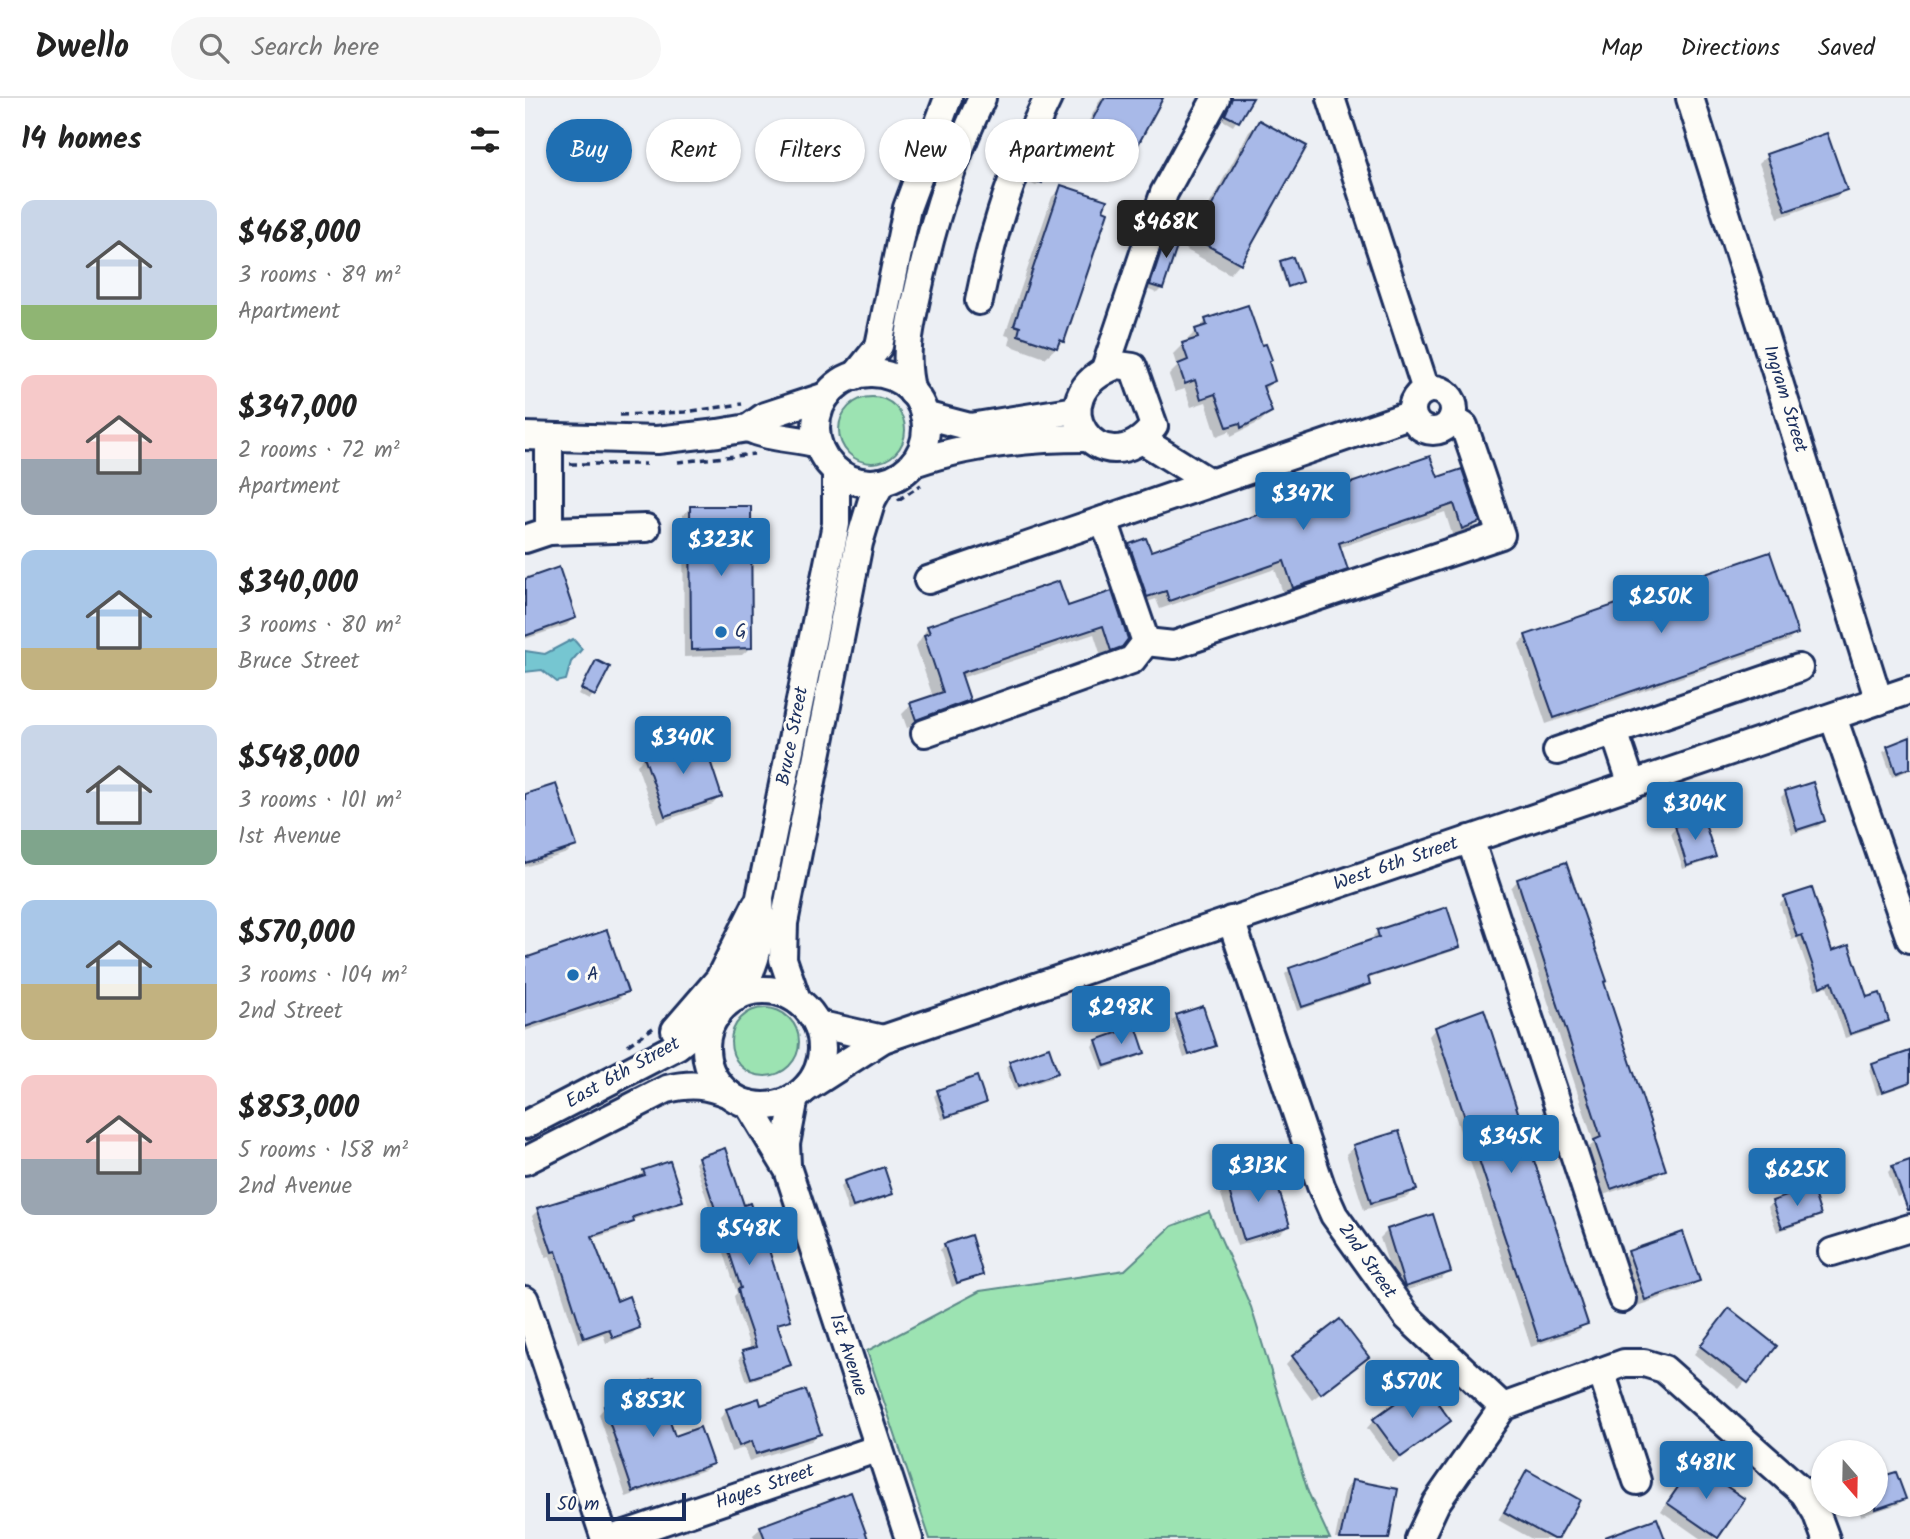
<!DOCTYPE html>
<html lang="en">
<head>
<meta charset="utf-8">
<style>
	body { margin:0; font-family:Kalam,sans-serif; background:#f6f6f6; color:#222; height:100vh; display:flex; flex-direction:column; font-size:26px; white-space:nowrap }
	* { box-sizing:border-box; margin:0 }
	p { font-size:23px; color:#767676 }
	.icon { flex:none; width:38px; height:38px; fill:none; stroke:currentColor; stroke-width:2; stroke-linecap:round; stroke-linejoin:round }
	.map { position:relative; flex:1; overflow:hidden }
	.side { display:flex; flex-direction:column; background:#fff; width:525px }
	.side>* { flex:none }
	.banner { position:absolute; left:21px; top:21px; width:665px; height:63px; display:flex; gap:14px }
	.needle { width:46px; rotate:160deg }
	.controls { position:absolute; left:1286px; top:1342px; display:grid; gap:14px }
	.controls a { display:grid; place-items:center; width:77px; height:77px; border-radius:50%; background:#fff; box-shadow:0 2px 5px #0004; font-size:35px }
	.scale { position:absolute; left:21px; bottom:18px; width:140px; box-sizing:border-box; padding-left:7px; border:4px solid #1b2f5e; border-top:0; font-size:19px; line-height:24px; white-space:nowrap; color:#1b2f5e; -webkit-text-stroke:5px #fdfcf7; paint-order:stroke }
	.price { position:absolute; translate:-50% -60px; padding:0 16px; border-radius:7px; background:#1f6fb2; color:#fff; font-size:23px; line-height:46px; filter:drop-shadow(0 2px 4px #0008) }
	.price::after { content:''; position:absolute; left:50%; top:42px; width:21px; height:16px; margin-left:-10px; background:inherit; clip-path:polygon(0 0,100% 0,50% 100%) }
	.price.current { background:#222; color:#fff }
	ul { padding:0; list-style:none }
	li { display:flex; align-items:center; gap:21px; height:175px; padding:0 21px }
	li span { display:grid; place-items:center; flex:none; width:196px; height:140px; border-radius:14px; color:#555 }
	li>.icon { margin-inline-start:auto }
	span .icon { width:84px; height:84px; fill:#fffc; stroke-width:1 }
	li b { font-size:30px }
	h2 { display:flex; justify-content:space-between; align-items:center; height:84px; padding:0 21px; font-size:30px }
	.pill { padding:0 24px; border-radius:32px; background:#fff; box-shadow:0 2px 5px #0004; font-size:24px; line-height:63px }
	.pill.current { background:#1f6fb2; color:#fff }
	header { display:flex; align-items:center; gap:42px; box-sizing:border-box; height:98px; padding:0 35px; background:#fff; border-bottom:2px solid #e0e0e0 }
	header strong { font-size:33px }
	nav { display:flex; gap:38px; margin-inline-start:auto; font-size:24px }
	.search { width:490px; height:63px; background:#f6f6f6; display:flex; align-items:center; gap:18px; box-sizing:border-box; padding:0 24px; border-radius:38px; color:#767676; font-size:26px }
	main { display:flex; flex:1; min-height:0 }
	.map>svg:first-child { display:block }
	.green { fill:#9ce3b2; stroke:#5c8988; stroke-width:2 }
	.water { fill:#76c6d1; stroke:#528aa3; stroke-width:2 }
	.shadow { fill:#0003 }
	.building { fill:#a8b9e8; stroke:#1b2f5e; stroke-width:2 }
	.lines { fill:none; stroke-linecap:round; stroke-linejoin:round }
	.minor-casing { stroke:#1b2f5e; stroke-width:32 }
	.path { stroke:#1b2f5e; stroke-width:3.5; stroke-dasharray:7 5; stroke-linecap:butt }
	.minor { stroke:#fdfcf7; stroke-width:26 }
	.poi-dot { fill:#1f6fb2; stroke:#fdfcf7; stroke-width:2.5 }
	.labels { text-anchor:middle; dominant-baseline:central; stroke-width:6; stroke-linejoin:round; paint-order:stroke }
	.street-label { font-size:19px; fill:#1b2f5e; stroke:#fdfcf7 }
	.poi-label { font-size:19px; fill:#1b2f5e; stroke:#fdfcf7; text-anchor:start }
</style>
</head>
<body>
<header>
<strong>Dwello</strong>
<div class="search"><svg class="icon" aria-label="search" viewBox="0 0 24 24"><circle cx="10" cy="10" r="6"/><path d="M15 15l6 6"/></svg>Search here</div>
<nav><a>Map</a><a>Directions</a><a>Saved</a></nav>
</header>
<main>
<section class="side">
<h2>14 homes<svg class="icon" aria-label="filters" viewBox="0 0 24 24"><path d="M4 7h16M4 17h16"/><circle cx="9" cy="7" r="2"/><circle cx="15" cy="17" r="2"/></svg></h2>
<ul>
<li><span style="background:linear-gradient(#c9d6e8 75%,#8fb573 0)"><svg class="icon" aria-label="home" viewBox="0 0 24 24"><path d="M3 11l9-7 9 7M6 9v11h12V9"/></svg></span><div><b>$468,000</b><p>3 rooms · 89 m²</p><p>Apartment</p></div></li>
<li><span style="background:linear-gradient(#f6c9c9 60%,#9aa5b1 0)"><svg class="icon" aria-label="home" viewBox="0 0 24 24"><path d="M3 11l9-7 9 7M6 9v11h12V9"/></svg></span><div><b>$347,000</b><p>2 rooms · 72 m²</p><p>Apartment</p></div></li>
<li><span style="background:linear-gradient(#a9c7e8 70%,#c2b280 0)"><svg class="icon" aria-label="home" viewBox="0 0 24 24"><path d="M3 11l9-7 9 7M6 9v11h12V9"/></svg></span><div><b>$340,000</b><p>3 rooms · 80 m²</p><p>Bruce Street</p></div></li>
<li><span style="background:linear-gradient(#c9d6e8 75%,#7fa58c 0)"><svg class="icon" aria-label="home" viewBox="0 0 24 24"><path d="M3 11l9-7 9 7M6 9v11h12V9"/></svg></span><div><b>$548,000</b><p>3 rooms · 101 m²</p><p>1st Avenue</p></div></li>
<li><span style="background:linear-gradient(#a9c7e8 60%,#c2b280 0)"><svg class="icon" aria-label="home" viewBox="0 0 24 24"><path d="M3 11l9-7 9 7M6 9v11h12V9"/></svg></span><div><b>$570,000</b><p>3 rooms · 104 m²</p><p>2nd Street</p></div></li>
<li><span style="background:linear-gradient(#f6c9c9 60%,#9aa5b1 0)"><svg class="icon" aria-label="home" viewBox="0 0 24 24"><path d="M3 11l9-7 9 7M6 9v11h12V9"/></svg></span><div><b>$853,000</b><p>5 rooms · 158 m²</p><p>2nd Avenue</p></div></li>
</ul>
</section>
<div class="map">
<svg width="1385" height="1441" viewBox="0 0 1385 1441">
	<rect width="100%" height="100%" fill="#eceff4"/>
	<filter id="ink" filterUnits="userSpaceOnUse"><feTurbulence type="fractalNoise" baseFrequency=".0143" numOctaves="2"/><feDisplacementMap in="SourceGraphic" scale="14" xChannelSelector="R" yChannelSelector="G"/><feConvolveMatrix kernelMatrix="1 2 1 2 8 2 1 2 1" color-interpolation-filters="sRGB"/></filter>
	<g filter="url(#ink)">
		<g class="green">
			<circle cx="347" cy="332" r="33"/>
			<circle cx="240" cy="944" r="34"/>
			<path d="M684 1114 726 1209 783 1394 805 1441H405L342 1253 455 1193 600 1172 647 1128Z"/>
		</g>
		<path class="water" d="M48 541 57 551 46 564 41 582 32 584 17 572 0 574V553L20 556Z"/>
		<g class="shadow">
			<path d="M576 0H636L597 74 588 83 544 60Z"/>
			<path d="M703 0H726L708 28 696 21Z"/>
			<path d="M735 24 715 165 705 176 660 151 724 34Z"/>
			<path d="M528 30 516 84 511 88 502 84Z"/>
			<path d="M1242 58 1320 92 1312 99 1253 120 1234 65Z"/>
			<path d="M537 89 576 114 538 243 520 260 484 247 486 239 480 237 527 99Z"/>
			<path d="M644 134 637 190 632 195 621 191 639 139Z"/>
			<path d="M767 161 775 184 762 189 754 167Z"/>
			<path d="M681 223 742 265 748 283 738 293 745 314 735 324 706 338 705 333 692 338 681 304 666 309 660 291 650 294 644 277 652 269 648 256Z"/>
			<path d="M912 382 953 424 944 433 928 439 920 414 813 450 821 472 811 481 759 498 750 471 635 511 631 501 613 507 596 457 605 448 624 455Z"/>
			<path d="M166 409 225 550 217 557 159 559 158 417Z"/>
			<path d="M0 483 49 519 42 527 0 541Z"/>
			<path d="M586 496 596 548 586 557 577 561 569 536 436 580 443 602 434 611 382 630 377 616 386 607 408 599 391 548 403 529 541 510Z"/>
			<path d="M1271 536 1263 543 1021 626 994 546 1001 538Z"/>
			<path d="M71 564 68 597 64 602 53 596Z"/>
			<path d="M1385 641V672L1367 679 1358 654Z"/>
			<path d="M120 659 195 698 188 706 132 725 112 667Z"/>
			<path d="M1261 694 1298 723 1294 728 1267 736 1256 699Z"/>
			<path d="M0 698 50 747 42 755 0 769Z"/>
			<path d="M1151 730 1189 759 1184 763 1158 771 1146 735Z"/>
			<path d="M993 782 1139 1072 1131 1079 1078 1097 1062 1051 1069 1045 986 790Z"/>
			<path d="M1260 801 1341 901 1362 922 1358 927 1320 940 1302 888 1290 892 1272 840 1267 842 1255 806Z"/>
			<path d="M853 833 933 848 928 853 842 881 843 886 839 890 772 913 760 876 765 872 850 843 848 838Z"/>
			<path d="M0 862 101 894 93 902 0 933Z"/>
			<path d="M652 919 689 948 659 960 647 923Z"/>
			<path d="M911 930 1061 1225 1053 1233 1006 1249 904 938Z"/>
			<path d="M572 943 618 954 613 959 576 972 567 948Z"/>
			<path d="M1385 955V986L1352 997 1344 972 1348 967Z"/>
			<path d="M485 964 531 975 526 980 489 993 481 969Z"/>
			<path d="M413 994 459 1004 454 1009 417 1022 409 998Z"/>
			<path d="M829 1049 890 1091 882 1099 839 1112 821 1056Z"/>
			<path d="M174 1060 217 1109 224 1107 264 1221 251 1228 264 1266 259 1271 222 1284 214 1260 226 1252 213 1214 209 1198 212 1195 170 1065Z"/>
			<path d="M1368 1069 1385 1094 1372 1099 1363 1074Z"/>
			<path d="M119 1073 156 1102 150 1108 107 1122 101 1130 66 1141 91 1205 113 1230 107 1236 81 1245 78 1236 53 1245 25 1158 21 1159 7 1118 13 1112 113 1079Z"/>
			<path d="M320 1084 366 1095 361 1100 323 1113 315 1089Z"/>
			<path d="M702 1085 763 1127 756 1135 712 1148 695 1093Z"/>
			<path d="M1248 1104 1294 1116 1289 1121 1252 1134 1243 1109Z"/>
			<path d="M863 1132 924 1174 916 1181 873 1195 855 1140Z"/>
			<path d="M420 1147 456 1176 427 1189 415 1152Z"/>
			<path d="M1104 1154 1173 1182 1165 1190 1112 1208 1096 1162Z"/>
			<path d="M1197 1220 1250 1248 1214 1291 1169 1256Z"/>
			<path d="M768 1259H842L787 1302 761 1267Z"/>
			<path d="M103 1292 149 1340 186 1366 180 1372 101 1399 74 1316 80 1309 98 1303 96 1298Z"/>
			<path d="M235 1309 294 1336 286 1343 224 1363 219 1350 206 1354 195 1320 202 1312Z"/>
			<path d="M849 1322 923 1323 868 1365 842 1330Z"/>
			<path d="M1002 1375 1031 1441H1007L973 1422Z"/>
			<path d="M1162 1376 1191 1439 1189 1441H1176L1136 1413Z"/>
			<path d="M1351 1382 1379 1401 1374 1406 1336 1418 1333 1407H1351Z"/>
			<path d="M827 1384 862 1441H810L820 1392Z"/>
			<path d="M236 1430 341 1441H230L228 1437Z"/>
		</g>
		<g class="building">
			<path d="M579 0H638L598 75 552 51Z"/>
			<path d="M707 0H728L714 24 700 17Z"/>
			<path d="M734 22 782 48 716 166 669 140Z"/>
			<path d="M527 28 540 33 517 85 505 80Z"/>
			<path d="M1302 35 1322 92 1261 113 1241 56Z"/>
			<path d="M536 87 582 102 578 112 583 114 539 244 535 242 532 250 493 237 495 229 489 227Z"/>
			<path d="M643 132 656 137 638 191 625 187Z"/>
			<path d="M768 159 777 184 763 189 755 163Z"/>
			<path d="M723 207 737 247 741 246 747 262 744 264 750 283 738 288 747 314 716 330 715 325 702 329 690 296 676 301 670 282 660 286 653 266 663 262 657 245 673 240 670 231 682 227 680 221Z"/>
			<path d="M905 358 913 379 937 371 955 424 937 431 929 406 814 445 823 472 768 490 759 463 644 503 641 493 622 499 604 446 621 440 626 453Z"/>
			<path d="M165 408H226L227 550 166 552Z"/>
			<path d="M1245 454 1273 536 1029 620 1000 537Z"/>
			<path d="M34 469 51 520 0 538V481Z"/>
			<path d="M534 483 543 508 587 493 603 541 597 549 586 553 578 528 436 575 445 602 391 622 385 605 418 594 399 537 405 535 402 528Z"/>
			<path d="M71 562 85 569 70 598 56 591Z"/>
			<path d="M177 638 197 699 140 718 119 658Z"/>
			<path d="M1385 639V670L1371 675 1362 648Z"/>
			<path d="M1288 684 1300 723 1272 732 1260 693Z"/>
			<path d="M31 686 52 748 0 765V696Z"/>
			<path d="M1178 720 1191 759 1162 768 1150 728Z"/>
			<path d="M1041 764 1082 883 1079 884 1141 1072 1086 1091 1069 1042 1076 1039 992 781Z"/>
			<path d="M1287 790 1307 853 1324 847 1342 899 1355 895 1364 923 1325 936 1307 884 1295 889 1277 837 1272 839 1259 799Z"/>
			<path d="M922 809 935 849 843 879 845 886 777 909 764 870 854 839 852 832Z"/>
			<path d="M82 832 103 894 0 929V860Z"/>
			<path d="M678 908 691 948 664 957 651 917Z"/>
			<path d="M959 911 1063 1226 1014 1243 910 929Z"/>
			<path d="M611 928 620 955 580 968 571 942Z"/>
			<path d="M524 949 533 975 493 989 484 963Z"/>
			<path d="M1385 953V984L1357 994 1347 966Z"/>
			<path d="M452 978 461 1005 421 1019 412 992Z"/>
			<path d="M874 1033 892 1092 846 1105 828 1047Z"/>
			<path d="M200 1050 219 1107 225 1105 241 1153 244 1152 266 1222 252 1226 266 1267 226 1280 217 1253 231 1249 217 1208 213 1191 216 1190 173 1059Z"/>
			<path d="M1385 1062V1112H1383L1367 1068Z"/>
			<path d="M145 1063 158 1103 108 1119 109 1124 67 1138 92 1203 104 1198 115 1230 88 1240 84 1231 59 1240 31 1153 27 1154 12 1110 120 1077 118 1072Z"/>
			<path d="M359 1069 368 1096 328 1109 319 1083Z"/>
			<path d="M747 1070 765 1128 719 1142 701 1083Z"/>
			<path d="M1287 1089 1296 1117 1257 1130 1247 1103Z"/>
			<path d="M908 1116 926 1174 880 1189 862 1131Z"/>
			<path d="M1158 1134 1175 1183 1120 1202 1103 1153Z"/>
			<path d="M446 1137 458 1177 432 1185 419 1146Z"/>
			<path d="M1204 1210 1252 1248 1223 1285 1175 1248Z"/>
			<path d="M815 1221 844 1259 796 1296 767 1258Z"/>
			<path d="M130 1281 150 1338 175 1329 188 1366 108 1394 79 1308 105 1299 102 1290Z"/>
			<path d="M898 1285 926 1323 876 1359 848 1321Z"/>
			<path d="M281 1292 296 1336 231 1356 227 1343 214 1348 201 1311 234 1300 236 1307Z"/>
			<path d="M1169 1366 1220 1401 1193 1440 1142 1405Z"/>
			<path d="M1002 1372 1055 1402 1033 1441H1028L979 1414Z"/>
			<path d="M1371 1374 1381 1401 1351 1411V1380Z"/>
			<path d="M827 1382 873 1391 864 1441H815Z"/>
			<path d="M326 1394 343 1441H240L235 1428Z"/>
			<path d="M1132 1420 1140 1441H1080V1439Z"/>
		</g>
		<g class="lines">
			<defs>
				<g id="minor">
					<path d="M806 0 901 292"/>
					<path d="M1165 0 1354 603"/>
					<path d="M454 203C469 127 489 69 523 0"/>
					<path d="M593 267 608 269 629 328C577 395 507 298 593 267Z"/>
					<path d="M580 271 639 95 691 0"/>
					<circle cx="346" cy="330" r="55"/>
					<path d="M330 278 354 248 382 110 423 0"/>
					<circle cx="908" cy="312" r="21"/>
					<path d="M387 294C377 257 386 225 394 188 408 123 428 61 457 0"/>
					<path d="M399 317 445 329 551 312"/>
					<path d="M223 330C246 341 268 339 293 346"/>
					<path d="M0 338 132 342 193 335 223 330 240 318 301 298"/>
					<path d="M617 342 686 385"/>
					<path d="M389 365C444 346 502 340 561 340"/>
					<path d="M24 433V341"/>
					<path d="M0 441 24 433 121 430"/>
					<path d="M403 482 887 316"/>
					<path d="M621 544 649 547 976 437 939 328 927 321"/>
					<path d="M1308 619 1385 841"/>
					<path d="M1089 633 1107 687"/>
					<path d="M400 635 607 562 621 544 579 422"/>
					<path d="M1032 653 1274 570"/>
					<path d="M945 741 1097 1201"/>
					<path d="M706 822 796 1088 809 1117 882 1219 978 1309"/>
					<circle cx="239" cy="950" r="58"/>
					<path d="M212 899C234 862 237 842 235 799L311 426V373"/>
					<path d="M272 902 258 861 259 825 334 445 347 402 357 384"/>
					<path d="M292 926 358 941"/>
					<path d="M150 932 194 881 231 807"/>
					<path d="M280 991 358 941 1385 592"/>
					<path d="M223 1006 263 1072 384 1441"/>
					<path d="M0 1027 152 948 192 917"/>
					<path d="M0 1063 142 991C167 985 181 987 204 996"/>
					<path d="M262 1067 261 1046 270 999"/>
					<path d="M1307 1154 1385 1130"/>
					<path d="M0 1202 80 1441"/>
					<path d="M1076 1273 1112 1383"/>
					<path d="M86 1441 354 1350"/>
					<path d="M894 1441 911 1405 978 1309 1099 1265H1119L1139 1271 1279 1395 1291 1414 1301 1441"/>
				</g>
			</defs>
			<use href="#minor" class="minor-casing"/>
			<g class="path">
				<path d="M95 317 160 314 217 306"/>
				<path d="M153 364 229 356"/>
				<path d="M45 366H121"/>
				<path d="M373 402 396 387"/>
				<path d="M103 947 128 930"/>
			</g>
			<use href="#minor" class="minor"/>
		</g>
	</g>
	<g class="poi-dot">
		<circle cx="196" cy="534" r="7"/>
		<circle cx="48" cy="877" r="7"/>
	</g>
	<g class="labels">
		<g class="street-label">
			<text transform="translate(1260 301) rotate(73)">Ingram Street</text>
			<text transform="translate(268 638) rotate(-79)">Bruce Street</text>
			<text transform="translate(871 766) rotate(-19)">West 6th Street</text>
			<text transform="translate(98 975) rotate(-29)">East 6th Street</text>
			<text transform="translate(842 1163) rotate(55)">2nd Street</text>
			<text transform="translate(323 1257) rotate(72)">1st Avenue</text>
			<text transform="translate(240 1389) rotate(-19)">Hayes Street</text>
		</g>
		<g class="poi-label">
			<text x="210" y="534">G</text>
			<text x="62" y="877">A</text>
		</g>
	</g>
</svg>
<div class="controls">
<a><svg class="needle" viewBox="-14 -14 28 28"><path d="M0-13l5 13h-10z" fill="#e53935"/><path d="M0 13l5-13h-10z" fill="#767676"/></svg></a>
</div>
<div class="scale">50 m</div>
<b class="price current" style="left:641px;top:162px">$468K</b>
<b class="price" style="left:778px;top:434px">$347K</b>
<b class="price" style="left:196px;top:480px">$323K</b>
<b class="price" style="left:1136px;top:537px">$250K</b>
<b class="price" style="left:158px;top:678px">$340K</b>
<b class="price" style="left:1170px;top:744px">$304K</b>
<b class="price" style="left:596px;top:948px">$298K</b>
<b class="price" style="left:986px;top:1077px">$345K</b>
<b class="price" style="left:733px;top:1106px">$313K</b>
<b class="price" style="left:1272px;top:1110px">$625K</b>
<b class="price" style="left:224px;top:1169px">$548K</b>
<b class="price" style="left:887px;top:1322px">$570K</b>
<b class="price" style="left:128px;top:1341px">$853K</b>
<b class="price" style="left:1181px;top:1403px">$481K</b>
<div class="banner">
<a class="pill current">Buy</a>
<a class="pill">Rent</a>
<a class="pill">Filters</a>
<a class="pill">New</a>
<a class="pill">Apartment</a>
</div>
</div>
</main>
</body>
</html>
